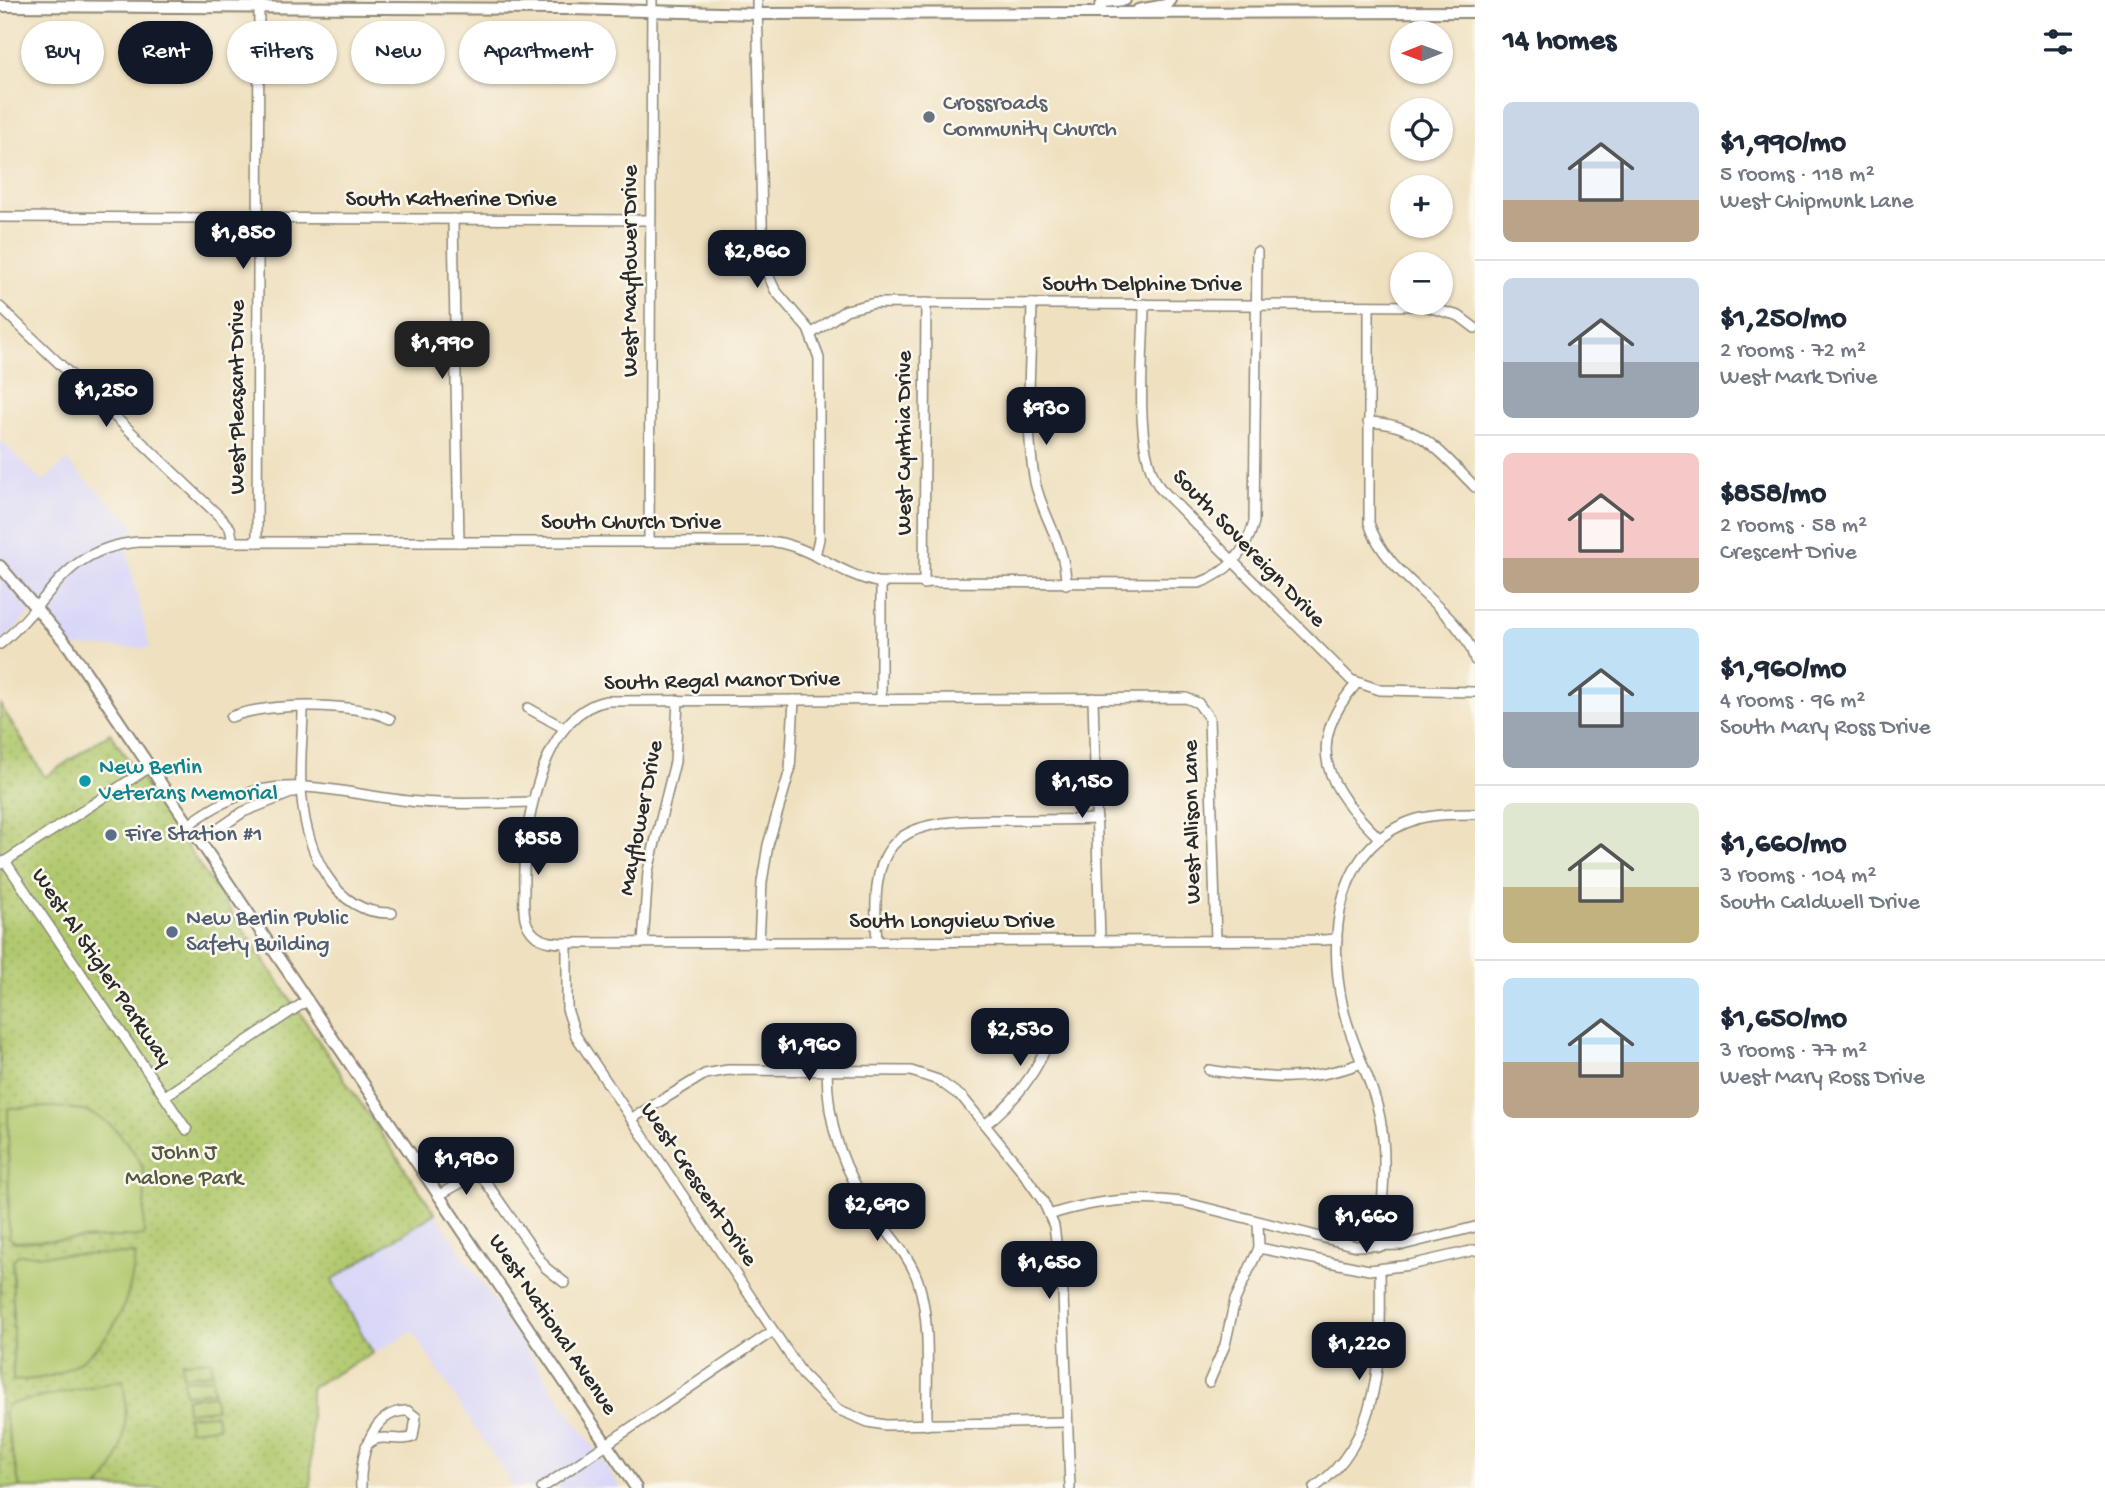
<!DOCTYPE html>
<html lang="en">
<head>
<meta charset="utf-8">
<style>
	body { margin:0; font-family:"Gochi Hand",sans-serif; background:#f2f2f3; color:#1f2937; height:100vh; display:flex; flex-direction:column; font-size:26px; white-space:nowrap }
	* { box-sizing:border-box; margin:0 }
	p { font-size:23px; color:#747a83 }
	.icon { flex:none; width:38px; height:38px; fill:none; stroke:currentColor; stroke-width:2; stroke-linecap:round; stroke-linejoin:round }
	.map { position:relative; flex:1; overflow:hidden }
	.sheet { display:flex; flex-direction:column; background:#fff; width:630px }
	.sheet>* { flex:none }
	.top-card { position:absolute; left:21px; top:21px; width:665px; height:63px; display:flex; gap:14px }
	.needle { width:46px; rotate:269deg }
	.tools { position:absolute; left:1390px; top:21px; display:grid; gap:14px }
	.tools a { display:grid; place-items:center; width:63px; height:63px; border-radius:50%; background:#fff; box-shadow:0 2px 5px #0004; font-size:35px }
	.price { position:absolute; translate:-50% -60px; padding:0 16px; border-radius:14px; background:#111827; color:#fff; font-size:23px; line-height:46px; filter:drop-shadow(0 2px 4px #0008) }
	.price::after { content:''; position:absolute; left:50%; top:42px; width:21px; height:16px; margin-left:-10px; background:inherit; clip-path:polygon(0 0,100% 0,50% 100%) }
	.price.current { background:#222; color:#fff }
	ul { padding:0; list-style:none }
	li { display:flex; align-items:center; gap:21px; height:175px; padding:0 28px }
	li+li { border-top:2px solid #e0e1e3 }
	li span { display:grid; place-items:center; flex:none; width:196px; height:140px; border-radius:10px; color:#555 }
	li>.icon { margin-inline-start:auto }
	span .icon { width:84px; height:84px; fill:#fffc; stroke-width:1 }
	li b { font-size:30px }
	h2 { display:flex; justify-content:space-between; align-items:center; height:84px; padding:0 28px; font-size:30px }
	.pill { padding:0 24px; border-radius:32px; background:#fff; box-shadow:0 2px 5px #0004; font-size:24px; line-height:63px }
	.pill.current { background:#111827; color:#fff }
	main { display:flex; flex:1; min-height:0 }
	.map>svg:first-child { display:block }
	.built { fill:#d9d7f8 }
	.green { fill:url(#green-dots); stroke:#6e7a4c; stroke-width:2 }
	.pitch { fill:#b1c96e; stroke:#6e7a4c; stroke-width:2 }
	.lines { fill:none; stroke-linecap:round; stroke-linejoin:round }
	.minor-casing { stroke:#8d8675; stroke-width:12 }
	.major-casing { stroke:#8d8675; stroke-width:14 }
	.minor { stroke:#fff; stroke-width:9 }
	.major { stroke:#fff; stroke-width:10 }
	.worship-dot { fill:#6b7280; stroke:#fbf7ec; stroke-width:2.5 }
	.culture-dot { fill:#0f9aa8; stroke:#fbf7ec; stroke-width:2.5 }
	.service-dot { fill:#5c6f8a; stroke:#fbf7ec; stroke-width:2.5 }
	.labels { text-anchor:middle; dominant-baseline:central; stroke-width:5; stroke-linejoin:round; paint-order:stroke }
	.worship-label { font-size:23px; fill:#5b616d; stroke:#fbf7ec; text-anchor:start }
	.street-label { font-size:23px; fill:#2b2b2b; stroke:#fbf7ec }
	.culture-label { font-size:23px; fill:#0d838f; stroke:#fbf7ec; text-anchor:start }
	.service-label { font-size:23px; fill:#4e5e75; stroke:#fbf7ec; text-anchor:start }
	.park-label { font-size:23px; fill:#535a3f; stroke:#fbf7ec }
</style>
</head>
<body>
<main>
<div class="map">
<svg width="1475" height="1488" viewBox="0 0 1475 1488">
	<defs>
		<pattern id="green-dots" width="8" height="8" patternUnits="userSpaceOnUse" patternTransform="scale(1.75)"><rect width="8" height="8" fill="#b1c96e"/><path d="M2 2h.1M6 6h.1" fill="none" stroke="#98ad5f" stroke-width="1.8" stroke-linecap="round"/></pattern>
	</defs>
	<rect width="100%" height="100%" fill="#fbf7ec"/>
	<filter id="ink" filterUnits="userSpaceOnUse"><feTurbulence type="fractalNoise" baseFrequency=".0143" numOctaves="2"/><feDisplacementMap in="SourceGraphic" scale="14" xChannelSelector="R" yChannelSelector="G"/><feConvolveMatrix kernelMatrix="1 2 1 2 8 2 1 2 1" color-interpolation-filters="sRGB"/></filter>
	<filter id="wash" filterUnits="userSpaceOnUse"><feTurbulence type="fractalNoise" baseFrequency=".00686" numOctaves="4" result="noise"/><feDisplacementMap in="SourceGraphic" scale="28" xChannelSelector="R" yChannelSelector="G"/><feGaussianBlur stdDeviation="1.57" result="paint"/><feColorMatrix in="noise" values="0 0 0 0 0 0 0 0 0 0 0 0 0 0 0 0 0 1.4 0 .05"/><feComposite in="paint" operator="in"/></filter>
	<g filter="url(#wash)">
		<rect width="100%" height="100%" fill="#efe0bf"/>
		<g class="built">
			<path d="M0 439 43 482 66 461 131 522 138 542 125 544 150 648 69 647 37 606 0 644Z"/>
			<path d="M435 1213 515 1333 621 1488H514L413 1332 373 1353 332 1280Z"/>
		</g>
		<path class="green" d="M0 704 45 777 110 733 435 1213 332 1280 373 1353 311 1387V1488H0Z"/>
		<g class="pitch">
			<path d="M8 1108C53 1108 92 1099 123 1138 131 1148 140 1158 143 1170 147 1191 143 1215 144 1236L15 1242 9 1237Z"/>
			<path d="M135 1254C131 1306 110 1349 61 1372 48 1379 28 1379 13 1381V1260L18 1255Z"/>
			<path d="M211 1360 212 1373 183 1376 182 1362Z"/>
			<path d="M212 1378 214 1391 185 1394 183 1380Z"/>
			<path d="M123 1380C129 1416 126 1461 98 1488H20L4 1413 8 1404Z"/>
			<path d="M214 1395 216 1409 187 1412 186 1398Z"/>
			<path d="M216 1414 218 1427 189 1430 187 1416Z"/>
		</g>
	</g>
	<g filter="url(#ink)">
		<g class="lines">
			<defs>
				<g id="minor">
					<path d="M757 0 763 264 775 290 808 329 819 358V539L815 556"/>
					<path d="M0 217 650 220"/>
					<path d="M453 219 459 542"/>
					<path d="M1032 304C1031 360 1024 427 1035 482 1043 518 1066 546 1066 584"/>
					<path d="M1144 304C1144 355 1132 448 1160 488L1351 680 1380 690 1475 692"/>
					<path d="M1369 306V523C1387 580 1461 608 1475 660"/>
					<path d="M0 307 218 515 230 528 233 542"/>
					<path d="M811 334 846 310 875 303 1424 306 1459 316 1475 328"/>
					<path d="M1368 422C1421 424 1440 452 1475 487"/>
					<path d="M257 542 259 0"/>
					<path d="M649 542 652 0"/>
					<path d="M881 583V699"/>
					<path d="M924 584 926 303"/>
					<path d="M0 644C52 602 61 549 138 542H776C813 548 841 575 877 582L1199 583C1229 572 1246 552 1254 522L1257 252"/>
					<path d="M1357 683C1302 746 1327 787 1380 839"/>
					<path d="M1093 698 1100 941"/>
					<path d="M303 708C303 737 298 769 302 799 307 850 333 915 392 913"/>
					<path d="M528 708 564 728"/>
					<path d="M231 717C267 702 356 702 390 719"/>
					<path d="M190 824C270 762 329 794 419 802 456 805 494 803 531 802"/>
					<path d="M201 841 243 812 301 789"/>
					<path d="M5 861 187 1130"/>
					<path d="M1 864 150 767"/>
					<path d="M1216 940 1209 718 1198 703 1186 698 607 701C541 712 522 831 524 887 524 900 522 917 529 928 537 942 552 943 567 943L1323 940 1337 939"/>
					<path d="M759 942 762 882 768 845 790 770 794 700"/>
					<path d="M877 942C870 843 891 821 989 820 1025 820 1061 820 1097 819"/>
					<path d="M567 943V1009L576 1036 803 1375 837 1409 868 1422 885 1425 1067 1422"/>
					<path d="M643 943 648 871 675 762 678 700"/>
					<path d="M827 1069C827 1126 843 1172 877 1218 891 1237 910 1257 918 1281 932 1325 926 1379 927 1425"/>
					<path d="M1209 1070C1267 1078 1305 1084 1362 1063"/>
					<path d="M165 1096 308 1000"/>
					<path d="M631 1119 705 1074 728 1070 911 1071 938 1080 963 1098 1019 1167 1043 1201 1054 1226 1063 1294 1070 1488"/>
					<path d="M986 1124C1025 1093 1041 1063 1059 1018"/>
					<path d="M464 1151 546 1268 565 1283"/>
					<path d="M439 1195 478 1173"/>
					<path d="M1049 1215C1094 1200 1136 1196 1183 1202L1356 1246 1403 1245 1475 1227"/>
					<path d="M1379 1247C1381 1208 1388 1163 1381 1124 1375 1084 1352 1047 1343 1008 1327 937 1336 844 1417 819 1436 814 1455 814 1475 814"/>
					<path d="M1259 1248 1369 1270 1410 1265 1475 1250"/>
					<path d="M1209 1382 1225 1345 1235 1300 1259 1248 1258 1222"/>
					<path d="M361 1488C359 1460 371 1409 408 1411L416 1417 413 1437C397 1444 380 1430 366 1446"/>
					<path d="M542 1488 773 1331"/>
					<path d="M1314 1488C1384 1439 1381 1347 1380 1270"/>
				</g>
				<g id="major">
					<path d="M0 6 571 9 757 14 1475 12"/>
					<path d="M1138 10 1166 5 1170 0"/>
					<path d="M1097 13 1103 2 1125 0"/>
					<path d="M0 566 69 647 636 1488"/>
				</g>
			</defs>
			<use href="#minor" class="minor-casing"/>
			<use href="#major" class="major-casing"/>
			<use href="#minor" class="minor"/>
			<use href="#major" class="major"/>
		</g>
	</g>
	<circle class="worship-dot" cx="929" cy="117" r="7"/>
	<circle class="culture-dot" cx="85" cy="781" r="7"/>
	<g class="service-dot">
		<circle cx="111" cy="835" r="7"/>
		<circle cx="172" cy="932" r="7"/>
	</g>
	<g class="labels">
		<g class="worship-label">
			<text x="943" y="104">Crossroads<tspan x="943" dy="26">Community Church</tspan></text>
		</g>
		<g class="street-label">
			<text x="451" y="200">South Katherine Drive</text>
			<text transform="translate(631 271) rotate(-90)">West Mayflower Drive</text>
			<text x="1142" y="285">South Delphine Drive</text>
			<text transform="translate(238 397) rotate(-90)">West Pleasant Drive</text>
			<text transform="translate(905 443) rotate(-90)">West Cynthia Drive</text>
			<text x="631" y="523">South Church Drive</text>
			<text transform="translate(1248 549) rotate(46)">South Sovereign Drive</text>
			<text transform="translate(722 682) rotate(-1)">South Regal Manor Drive</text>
			<text transform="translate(642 818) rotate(-79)">Mayflower Drive</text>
			<text transform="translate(1193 822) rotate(-91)">West Allison Lane</text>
			<text x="952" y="922">South Longview Drive</text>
			<text transform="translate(101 968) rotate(56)">West Al Stigler Parkway</text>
			<text transform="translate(698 1185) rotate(56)">West Crescent Drive</text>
			<text transform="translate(552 1325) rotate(56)">West National Avenue</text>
		</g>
		<g class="culture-label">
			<text x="99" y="768">New Berlin<tspan x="99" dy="26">Veterans Memorial</tspan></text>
		</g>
		<g class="service-label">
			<text x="125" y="835">Fire Station #1</text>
			<text x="186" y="919">New Berlin Public<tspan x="186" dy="26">Safety Building</tspan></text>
		</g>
		<g class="park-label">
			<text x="184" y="1153">John J<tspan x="184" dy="26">Malone Park</tspan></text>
		</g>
	</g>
</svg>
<div class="tools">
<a><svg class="needle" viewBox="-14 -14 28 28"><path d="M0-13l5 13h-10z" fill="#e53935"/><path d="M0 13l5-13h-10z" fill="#747a83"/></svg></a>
<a><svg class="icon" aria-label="locate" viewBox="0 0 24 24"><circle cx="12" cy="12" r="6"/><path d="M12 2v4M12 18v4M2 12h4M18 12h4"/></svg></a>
<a>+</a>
<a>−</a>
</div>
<b class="price" style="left:243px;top:271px">$1,850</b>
<b class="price" style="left:757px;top:290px">$2,860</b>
<b class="price current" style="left:442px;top:381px">$1,990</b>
<b class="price" style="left:106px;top:429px">$1,250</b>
<b class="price" style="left:1046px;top:447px">$930</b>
<b class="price" style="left:1082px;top:820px">$1,150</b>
<b class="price" style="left:538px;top:877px">$858</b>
<b class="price" style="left:1020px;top:1068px">$2,530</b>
<b class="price" style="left:809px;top:1083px">$1,960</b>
<b class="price" style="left:466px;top:1197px">$1,980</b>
<b class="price" style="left:877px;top:1243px">$2,690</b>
<b class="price" style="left:1366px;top:1255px">$1,660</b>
<b class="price" style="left:1049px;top:1301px">$1,650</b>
<b class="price" style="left:1359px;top:1382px">$1,220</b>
<div class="top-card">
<a class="pill">Buy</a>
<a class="pill current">Rent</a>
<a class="pill">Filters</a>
<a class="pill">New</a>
<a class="pill">Apartment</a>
</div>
</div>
<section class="sheet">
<h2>14 homes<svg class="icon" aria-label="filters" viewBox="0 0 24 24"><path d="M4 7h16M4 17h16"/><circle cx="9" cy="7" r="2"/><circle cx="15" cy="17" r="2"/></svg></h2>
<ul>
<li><span style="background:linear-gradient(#c9d6e8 70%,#b9a48a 0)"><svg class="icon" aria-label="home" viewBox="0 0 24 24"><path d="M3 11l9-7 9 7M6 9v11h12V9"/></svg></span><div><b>$1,990/mo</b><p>5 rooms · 118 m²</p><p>West Chipmunk Lane</p></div></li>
<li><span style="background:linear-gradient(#c9d6e8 60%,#9aa5b1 0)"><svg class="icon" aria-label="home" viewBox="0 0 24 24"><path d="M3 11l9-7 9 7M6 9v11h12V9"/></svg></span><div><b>$1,250/mo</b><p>2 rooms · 72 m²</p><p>West Mark Drive</p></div></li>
<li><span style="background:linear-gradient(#f6c9c9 75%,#b9a48a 0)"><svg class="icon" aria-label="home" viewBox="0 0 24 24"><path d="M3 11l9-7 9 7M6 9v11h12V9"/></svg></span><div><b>$858/mo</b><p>2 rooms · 58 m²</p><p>Crescent Drive</p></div></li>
<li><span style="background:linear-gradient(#bfe0f5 60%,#9aa5b1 0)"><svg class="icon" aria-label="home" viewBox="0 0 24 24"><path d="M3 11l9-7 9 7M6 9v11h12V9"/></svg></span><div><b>$1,960/mo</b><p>4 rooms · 96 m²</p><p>South Mary Ross Drive</p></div></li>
<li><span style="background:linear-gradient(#dfe7d0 60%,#c2b280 0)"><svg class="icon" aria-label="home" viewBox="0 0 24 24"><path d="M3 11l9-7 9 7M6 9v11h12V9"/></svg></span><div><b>$1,660/mo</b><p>3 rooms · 104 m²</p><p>South Caldwell Drive</p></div></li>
<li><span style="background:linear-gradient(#bfe0f5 60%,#b9a48a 0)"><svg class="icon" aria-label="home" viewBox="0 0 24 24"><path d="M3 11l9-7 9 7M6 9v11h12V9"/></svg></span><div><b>$1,650/mo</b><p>3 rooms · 77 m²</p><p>West Mary Ross Drive</p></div></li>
</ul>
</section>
</main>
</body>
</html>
